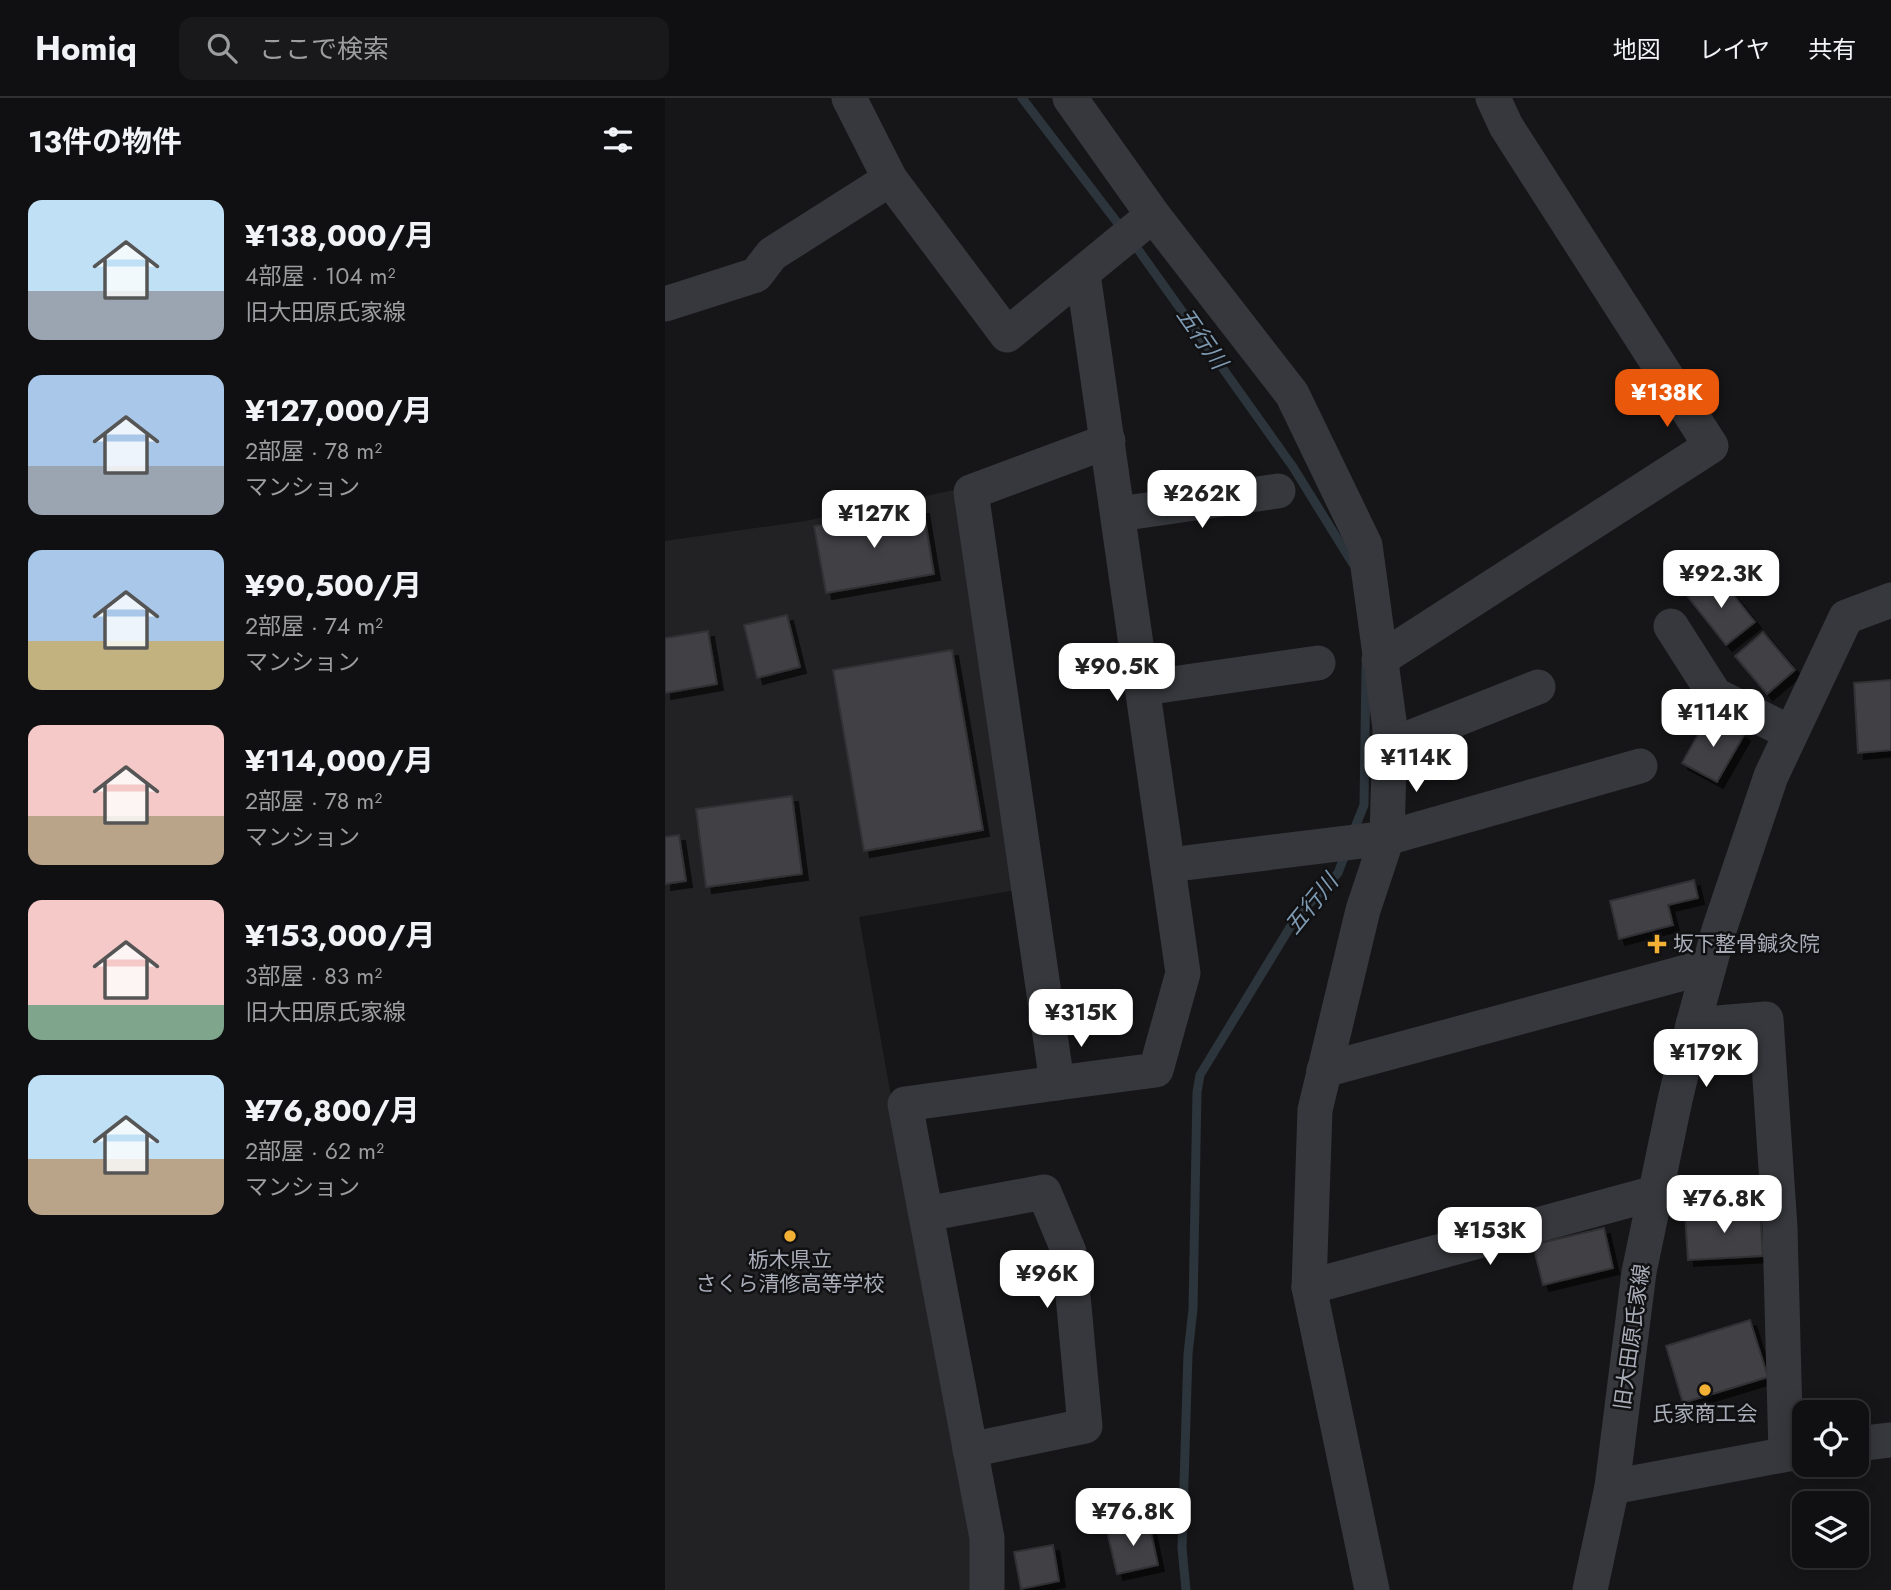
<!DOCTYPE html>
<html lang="ja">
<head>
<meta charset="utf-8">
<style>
	body { margin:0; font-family:Jost,"Noto Sans JP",sans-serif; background:#19191b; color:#f1f3f6; height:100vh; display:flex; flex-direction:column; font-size:26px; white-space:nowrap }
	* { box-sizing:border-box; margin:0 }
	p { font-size:23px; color:#9c9d9f }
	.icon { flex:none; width:38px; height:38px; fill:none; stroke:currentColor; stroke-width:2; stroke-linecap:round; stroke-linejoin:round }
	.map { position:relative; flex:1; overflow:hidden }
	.sheet { display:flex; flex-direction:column; background:#101012; width:665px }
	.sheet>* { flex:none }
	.fabs { position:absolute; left:1127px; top:1302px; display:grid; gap:14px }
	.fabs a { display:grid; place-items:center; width:77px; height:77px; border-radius:14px; background:#101012; box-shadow:0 4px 18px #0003,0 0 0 2px #303032; font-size:35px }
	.price { position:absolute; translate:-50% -60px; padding:0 16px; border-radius:14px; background:#fff; color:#222; font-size:23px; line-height:46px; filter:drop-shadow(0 2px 4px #0008) }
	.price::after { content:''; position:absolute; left:50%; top:42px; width:21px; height:16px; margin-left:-10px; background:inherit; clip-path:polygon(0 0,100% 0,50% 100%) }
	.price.on { background:#ea580c; color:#fff }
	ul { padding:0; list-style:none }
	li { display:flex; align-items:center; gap:21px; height:175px; padding:0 28px }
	li span { display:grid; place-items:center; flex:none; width:196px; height:140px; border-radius:14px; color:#555 }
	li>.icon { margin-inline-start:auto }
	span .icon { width:84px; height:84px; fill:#fffc; stroke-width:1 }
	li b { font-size:30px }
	h2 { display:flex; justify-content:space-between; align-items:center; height:84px; padding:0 28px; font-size:30px }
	header { display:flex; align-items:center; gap:42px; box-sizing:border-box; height:98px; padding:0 35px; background:#101012; border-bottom:2px solid #303032 }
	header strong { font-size:33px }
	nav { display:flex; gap:38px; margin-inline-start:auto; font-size:24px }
	.search { width:490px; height:63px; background:#19191b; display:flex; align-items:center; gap:18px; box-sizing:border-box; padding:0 24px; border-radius:14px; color:#9c9d9f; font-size:26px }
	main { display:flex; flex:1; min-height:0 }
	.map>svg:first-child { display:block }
	.built { fill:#222225 }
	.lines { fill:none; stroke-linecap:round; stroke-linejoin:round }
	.stream { stroke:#2c353c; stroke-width:9 }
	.building { fill:#404145; stroke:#303034; stroke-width:2; filter:url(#shadow) }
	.minor { stroke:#37383d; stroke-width:35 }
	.poi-dot { fill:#f2b134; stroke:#111113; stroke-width:2.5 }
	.labels { text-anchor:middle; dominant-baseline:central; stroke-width:5; stroke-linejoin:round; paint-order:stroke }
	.poi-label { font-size:21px; fill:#a8adb8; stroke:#111113 }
	.street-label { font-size:21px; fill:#a8adb8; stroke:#111113 }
	.water-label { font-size:23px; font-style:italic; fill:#7f9bb3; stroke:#111113 }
</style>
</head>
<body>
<header>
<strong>Homiq</strong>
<div class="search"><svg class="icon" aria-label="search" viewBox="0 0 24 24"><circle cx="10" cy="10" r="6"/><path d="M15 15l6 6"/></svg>ここで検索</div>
<nav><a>地図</a><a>レイヤ</a><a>共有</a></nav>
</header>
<main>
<section class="sheet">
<h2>13件の物件<svg class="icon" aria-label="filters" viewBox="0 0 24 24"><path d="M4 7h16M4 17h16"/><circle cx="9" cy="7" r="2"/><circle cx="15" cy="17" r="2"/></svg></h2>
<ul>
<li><span style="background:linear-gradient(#bfe0f5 65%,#9aa5b1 0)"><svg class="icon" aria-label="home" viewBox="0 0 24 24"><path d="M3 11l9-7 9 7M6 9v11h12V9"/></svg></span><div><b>¥138,000/月</b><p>4部屋 · 104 m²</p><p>旧大田原氏家線</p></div></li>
<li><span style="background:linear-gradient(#a9c7e8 65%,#9aa5b1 0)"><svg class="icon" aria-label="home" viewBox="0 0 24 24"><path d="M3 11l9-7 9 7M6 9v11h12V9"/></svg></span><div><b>¥127,000/月</b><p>2部屋 · 78 m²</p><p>マンション</p></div></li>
<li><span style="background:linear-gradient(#a9c7e8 65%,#c2b280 0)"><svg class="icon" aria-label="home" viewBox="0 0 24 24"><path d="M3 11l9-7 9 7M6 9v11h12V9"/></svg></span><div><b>¥90,500/月</b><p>2部屋 · 74 m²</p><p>マンション</p></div></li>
<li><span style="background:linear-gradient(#f6c9c9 65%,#b9a48a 0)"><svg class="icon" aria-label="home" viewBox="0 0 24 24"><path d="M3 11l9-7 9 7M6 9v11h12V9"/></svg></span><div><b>¥114,000/月</b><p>2部屋 · 78 m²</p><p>マンション</p></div></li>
<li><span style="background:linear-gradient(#f6c9c9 75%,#7fa58c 0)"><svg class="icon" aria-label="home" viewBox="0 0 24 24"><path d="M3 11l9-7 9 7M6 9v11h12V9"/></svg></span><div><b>¥153,000/月</b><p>3部屋 · 83 m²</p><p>旧大田原氏家線</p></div></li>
<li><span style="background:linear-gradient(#bfe0f5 60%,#b9a48a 0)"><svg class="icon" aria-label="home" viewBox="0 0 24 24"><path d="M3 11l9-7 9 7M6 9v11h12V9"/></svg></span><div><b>¥76,800/月</b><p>2部屋 · 62 m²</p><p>マンション</p></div></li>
</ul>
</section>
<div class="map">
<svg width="1226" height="1492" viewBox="0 0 1226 1492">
	<defs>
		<filter id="shadow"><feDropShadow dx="6" dy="6" stdDeviation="0" flood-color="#0009"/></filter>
	</defs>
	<rect width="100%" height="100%" fill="#161618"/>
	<path class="built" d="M294 391 351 792 194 819 308 1458 309 1492H0V443L140 423Z"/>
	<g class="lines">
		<g class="stream">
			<path d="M357 0 458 132"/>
			<path d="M467 143 628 369 688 466"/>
			<path d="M687 737 699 707 701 568"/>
			<path d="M521 1492 517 1450 523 1256 528 1211 532 994 535 977 630 821 673 775 681 754"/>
		</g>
	</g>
	<g class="building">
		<path d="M258 410 269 476 161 495 149 428Z"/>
		<path d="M1052 476 1090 524 1061 547 1023 499Z"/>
		<path d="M122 517 135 569 92 580 79 527Z"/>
		<path d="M43 533 52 586 0 595V540Z"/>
		<path d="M1098 534 1130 572 1102 596 1070 558Z"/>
		<path d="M287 552 318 732 199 753 168 572Z"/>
		<path d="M1226 582V652L1193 655 1189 585Z"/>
		<path d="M1044 617 1079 637 1052 684 1017 665Z"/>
		<path d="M127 698 137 776 41 789 31 711Z"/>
		<path d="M14 737 21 783 0 786V739Z"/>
		<path d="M1029 782 1033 800 1003 807 1008 827 954 841 945 803Z"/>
		<path d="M1095 1112 1098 1158 1023 1162 1020 1117Z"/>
		<path d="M939 1130 948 1170 878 1187 868 1147Z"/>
		<path d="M1085 1222 1103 1279 1018 1305 1001 1248Z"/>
		<path d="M484 1425 493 1467 452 1476 442 1433Z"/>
		<path d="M388 1447 394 1483 356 1491 349 1454Z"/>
	</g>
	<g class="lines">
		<g class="minor">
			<path d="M184 0 225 81"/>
			<path d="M405 0 488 117 627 296 700 447 725 630 722 740 698 812 650 1012 644 1189 707 1492"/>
			<path d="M0 206 91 177 107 156 225 81 342 237 488 117"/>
			<path d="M454 416 613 393"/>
			<path d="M1006 528 1050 597 1126 635"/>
			<path d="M714 562 1046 348 841 28 828 0"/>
			<path d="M479 590 653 565"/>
			<path d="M724 648 873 589"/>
			<path d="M504 767 722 740 975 668"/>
			<path d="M1028 927 1101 921 1115 1130 1121 1356"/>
			<path d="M659 972 1044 868"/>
			<path d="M392 985 491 972 518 875 418 176"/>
			<path d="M261 1116 379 1094 404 1154 420 1328 305 1352"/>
			<path d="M644 1189 990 1095"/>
			<path d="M1192 1346 1226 1342"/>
			<path d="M947 1389 1139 1353"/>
			<path d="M322 1492V1440L240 1006 392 985 306 394 443 343"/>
			<path d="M925 1492 947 1389 974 1174 1010 1002 1028 927 1054 832 1106 678 1181 519 1226 502"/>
		</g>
	</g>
	<g class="poi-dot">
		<path d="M988.5 835.5h7v7h7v7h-7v7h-7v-7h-7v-7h7z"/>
		<circle cx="125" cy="1138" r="7"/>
		<circle cx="1040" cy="1292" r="7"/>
	</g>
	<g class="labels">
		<g class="poi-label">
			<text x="1008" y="846" text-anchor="start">坂下整骨鍼灸院</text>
			<text x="125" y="1162">栃木県立<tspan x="125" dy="24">さくら清修高等学校</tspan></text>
			<text x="1040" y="1316">氏家商工会</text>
		</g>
		<g class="street-label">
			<text transform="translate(967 1239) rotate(-82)">旧大田原氏家線</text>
		</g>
		<g class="water-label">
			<text transform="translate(537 240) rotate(55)">五行川</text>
			<text transform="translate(646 806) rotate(-51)">五行川</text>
		</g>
	</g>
</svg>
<div class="fabs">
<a><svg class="icon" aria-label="locate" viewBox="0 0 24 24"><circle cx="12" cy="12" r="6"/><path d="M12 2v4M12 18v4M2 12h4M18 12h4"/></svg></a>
<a><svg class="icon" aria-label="layers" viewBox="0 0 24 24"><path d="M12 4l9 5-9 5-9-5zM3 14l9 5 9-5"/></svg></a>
</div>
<b class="price on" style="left:1002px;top:331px">¥138K</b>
<b class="price" style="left:537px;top:432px">¥262K</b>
<b class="price" style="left:209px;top:452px">¥127K</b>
<b class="price" style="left:1056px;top:512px">¥92.3K</b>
<b class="price" style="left:452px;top:605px">¥90.5K</b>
<b class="price" style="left:1048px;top:651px">¥114K</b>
<b class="price" style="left:751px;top:696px">¥114K</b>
<b class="price" style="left:416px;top:951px">¥315K</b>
<b class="price" style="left:1041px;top:991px">¥179K</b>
<b class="price" style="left:1059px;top:1137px">¥76.8K</b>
<b class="price" style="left:825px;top:1169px">¥153K</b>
<b class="price" style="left:382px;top:1212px">¥96K</b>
<b class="price" style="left:468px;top:1450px">¥76.8K</b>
</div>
</main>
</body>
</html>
